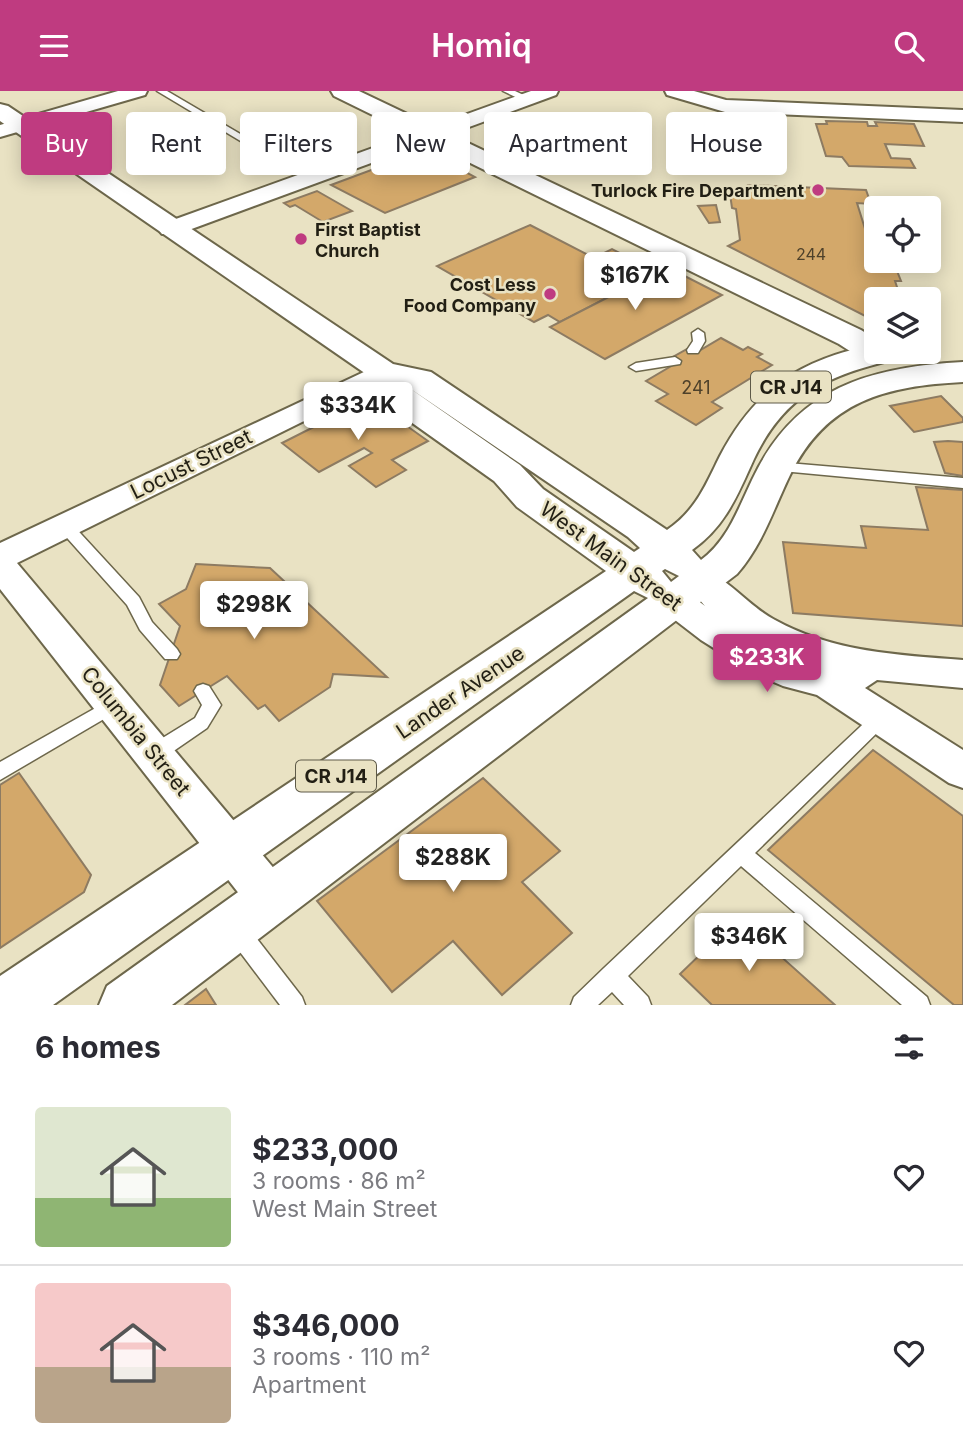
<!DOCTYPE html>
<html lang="en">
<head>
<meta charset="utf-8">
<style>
	body { margin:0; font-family:Inter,sans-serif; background:#f7f7f7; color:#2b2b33; height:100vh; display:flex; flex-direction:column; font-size:26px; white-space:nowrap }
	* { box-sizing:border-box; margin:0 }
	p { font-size:23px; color:#7c7c81 }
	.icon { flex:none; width:38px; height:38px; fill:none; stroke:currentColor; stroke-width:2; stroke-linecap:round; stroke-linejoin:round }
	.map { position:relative; height:914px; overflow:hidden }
	.sheet { display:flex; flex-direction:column; background:#fff; flex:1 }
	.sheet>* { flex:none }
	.banner { position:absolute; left:21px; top:21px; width:922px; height:63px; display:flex; gap:14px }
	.fabs { position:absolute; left:864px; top:105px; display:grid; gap:14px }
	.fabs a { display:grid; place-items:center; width:77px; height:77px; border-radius:7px; background:#fff; box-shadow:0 4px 18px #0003; font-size:35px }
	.price { position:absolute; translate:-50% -60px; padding:0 16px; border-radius:7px; background:#fff; color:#222; font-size:23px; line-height:46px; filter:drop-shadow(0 2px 4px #0008) }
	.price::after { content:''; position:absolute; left:50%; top:42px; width:21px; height:16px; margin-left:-10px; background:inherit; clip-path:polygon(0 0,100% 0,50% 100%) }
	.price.selected { background:#bf3b80; color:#fff }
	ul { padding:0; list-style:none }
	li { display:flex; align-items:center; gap:21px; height:175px; padding:0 35px }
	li+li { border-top:2px solid #e1e1e2 }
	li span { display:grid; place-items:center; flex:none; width:196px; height:140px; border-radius:7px; color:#555 }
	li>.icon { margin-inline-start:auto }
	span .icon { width:84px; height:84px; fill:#fffc; stroke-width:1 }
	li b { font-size:30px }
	h2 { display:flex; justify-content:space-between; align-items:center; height:84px; padding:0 35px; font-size:30px }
	.chip { padding:0 24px; border-radius:7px; background:#fff; box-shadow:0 4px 18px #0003; font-size:24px; line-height:63px }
	.chip.selected { background:#bf3b80; color:#fff }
	header { display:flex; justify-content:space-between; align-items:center; height:91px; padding:0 35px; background:#bf3b80; color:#fff; font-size:32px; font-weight:600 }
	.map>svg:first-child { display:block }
	.building { fill:#d3a86a; stroke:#8d7b62; stroke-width:2 }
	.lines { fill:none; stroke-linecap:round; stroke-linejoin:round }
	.lane-casing { stroke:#6d674b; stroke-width:3 }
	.street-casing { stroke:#6d674b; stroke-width:4 }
	.secondary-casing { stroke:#6d674b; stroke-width:4 }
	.primary-casing { stroke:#6d674b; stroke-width:4 }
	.lane { fill:#fff; fill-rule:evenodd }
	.street { fill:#fff; fill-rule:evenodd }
	.secondary { fill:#fff; fill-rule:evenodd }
	.primary { fill:#fff; fill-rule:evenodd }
	.poi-dot { fill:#bf3b80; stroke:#e9e2c3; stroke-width:2.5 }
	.labels { text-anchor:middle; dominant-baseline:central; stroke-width:5; stroke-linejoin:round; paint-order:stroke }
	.far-number-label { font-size:16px; fill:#4e412a }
	.far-poi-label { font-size:18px; font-weight:bold; fill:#221f14; stroke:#e9e2c3; text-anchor:end }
	.number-label { font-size:18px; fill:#4e412a }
	.shield { fill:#e9e2c3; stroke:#5e5a48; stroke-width:2 }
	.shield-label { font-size:19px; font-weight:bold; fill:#221f14 }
	.street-label { font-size:21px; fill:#221f14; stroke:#e9e2c3 }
</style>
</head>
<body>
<header><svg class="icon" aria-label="menu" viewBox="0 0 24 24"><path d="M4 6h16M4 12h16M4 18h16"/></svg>Homiq<svg class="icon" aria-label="search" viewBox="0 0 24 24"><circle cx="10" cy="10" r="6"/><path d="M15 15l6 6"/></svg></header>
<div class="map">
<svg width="963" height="914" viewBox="0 0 963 914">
	<rect width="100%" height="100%" fill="#e9e2c3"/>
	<g class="building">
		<path d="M826 30 867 31 868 35H877L875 31 914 33 924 55 885 53 891 67 910 68 915 77 849 75 842 66 826 65 816 33H827Z"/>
		<path d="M425 59 475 86 385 122 331 94Z"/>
		<path d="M748 94 866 99 871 113 857 112 871 157H877V170H893L901 190H895L899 202 891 201 904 208H877V229H873L728 155 740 149 736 118 732 117 730 103 750 104Z"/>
		<path d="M317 100 352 120 323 131 295 114 290 116 284 112Z"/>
		<path d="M716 114 720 131 709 132 698 115Z"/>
		<path d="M530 134 594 167 612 158 657 181 560 231 548 224 534 231 437 175Z"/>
		<path d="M667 176 722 204 605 268 550 236Z"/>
		<path d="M721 247 743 259 748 256 762 263 757 266 772 274 712 311 722 317 696 334 656 310 668 303 646 290 678 271 671 267 689 257 697 261Z"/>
		<path d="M941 305 963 327V331L914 341 890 315Z"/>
		<path d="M369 308 428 350 392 369 406 379 376 396 349 375 372 362 364 357 319 381 282 352Z"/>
		<path d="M948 350 963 351V385L945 382 934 351Z"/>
		<path d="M916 396 963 399V535L793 522 783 451 866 457 861 435 928 439Z"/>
		<path d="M196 473 270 477 387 586 333 583 330 596 279 630 265 614 258 618 227 585 179 615 160 594 180 535 159 513 186 498Z"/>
		<path d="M873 659 963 725V914H954L768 759Z"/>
		<path d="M19 682 91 784 84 801 0 857V694Z"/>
		<path d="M483 687 560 760 522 791 572 842 502 904 453 850 392 901 317 810Z"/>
		<path d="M738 827 835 914H712L680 883Z"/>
		<path d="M206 898 216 914H185Z"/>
	</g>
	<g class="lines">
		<defs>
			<g id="lane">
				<path d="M157 0H167L315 87 306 89Z"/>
				<path d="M503 0H515L532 8 524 10Z"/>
				<path d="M698 238 704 242 705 250 698 262H688L687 259 693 250 692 242Z"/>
				<path d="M675 266 681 270 680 273 636 280 629 276 636 272Z"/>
				<path d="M776 371 963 387V397L771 379 769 376Z"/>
				<path d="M65 430 70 431 139 506 152 531 177 558 180 563 177 568H165L140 539 127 514 60 439 57 435Z"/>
				<path d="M203 593 209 595 221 614 207 637 162 668 155 670 148 668 146 662 148 656 195 627 202 614 194 600 197 595Z"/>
				<path d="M115 606 121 608 124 613 121 618 0 689V671Z"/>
				<path d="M883 618 889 620 892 625 889 630 755 762 927 906 930 914H902L741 775 628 885 648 906 651 914H624L612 901 598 914H571L574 906 604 877 877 620Z"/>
				<path d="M236 828 244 831 302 906 305 914H280L228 845 225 838 228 831Z"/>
			</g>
			<g id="street">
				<path d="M118 0H147L145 4 0 46V34Z"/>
				<path d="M531 0H558L556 4 178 143H162L158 138 162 133Z"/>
				<path d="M665 0H694L726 9 963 19V31L725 21 667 4Z"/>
				<path d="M383 272 393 274 397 280 393 286 17 472 287 793 293 808 287 823 271 829 255 823 0 498V452Z"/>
				<path d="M700 478C728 486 748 515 775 529 833 561 898 564 963 569V597L877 589 865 597 963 659V697L949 692 817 604 783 595 755 583 701 549 662 519 657 510 662 501C681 495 690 504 705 515L683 490 688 481Z"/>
			</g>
			<path id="secondary" d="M331 0H359L861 239 877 249V261L891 262 886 269C867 273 855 263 839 253L334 5Z"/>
			<path id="primary" d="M0 13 8 15 393 273 431 281 667 439C696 419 705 395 720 365 756 296 802 268 877 253V261H900L896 268C830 284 785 302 754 368 738 403 726 435 692 459L701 469C728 449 738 418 752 389 795 297 869 276 963 271V291C886 295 827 309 790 384 773 419 763 453 737 483L172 914H99L107 895 648 507 634 500 53 914H0V885L606 480 517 416 494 390 380 309 369 285 0 30ZM405 294 628 446 640 457 634 461 543 398 520 374ZM665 478 679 485 671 491 662 480Z"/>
		</defs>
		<use href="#lane" class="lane-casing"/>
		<use href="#street" class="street-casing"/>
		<use href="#secondary" class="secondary-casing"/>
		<use href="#primary" class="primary-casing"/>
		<use href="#lane" class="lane"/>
		<use href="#street" class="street"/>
		<use href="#secondary" class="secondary"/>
		<use href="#primary" class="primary"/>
	</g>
	<g class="poi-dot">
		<circle cx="818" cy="99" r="7"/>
		<circle cx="301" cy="148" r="7"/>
		<circle cx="550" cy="203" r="7"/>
	</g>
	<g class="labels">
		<g class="far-number-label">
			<text x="811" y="163">244</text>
		</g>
		<g class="far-poi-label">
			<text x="804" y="99">Turlock Fire Department</text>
			<text x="315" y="138" text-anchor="start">First Baptist<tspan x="315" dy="21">Church</tspan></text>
			<text x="536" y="193">Cost Less<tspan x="536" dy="21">Food Company</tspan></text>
		</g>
		<g class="number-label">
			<text x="696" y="296">241</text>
		</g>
		<g class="shield">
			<rect x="751" y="280.5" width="80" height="31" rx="5"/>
			<rect x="296" y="669.5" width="80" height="31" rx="5"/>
		</g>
		<g class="shield-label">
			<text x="791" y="296">CR J14</text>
			<text x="336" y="685">CR J14</text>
		</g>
		<g class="street-label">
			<text transform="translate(191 373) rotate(-26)">Locust Street</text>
			<text transform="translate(611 465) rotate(36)">West Main Street</text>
			<text transform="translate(460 601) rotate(-34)">Lander Avenue</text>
			<text transform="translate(136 640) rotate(51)">Columbia Street</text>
		</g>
	</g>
</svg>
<div class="fabs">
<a><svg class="icon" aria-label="locate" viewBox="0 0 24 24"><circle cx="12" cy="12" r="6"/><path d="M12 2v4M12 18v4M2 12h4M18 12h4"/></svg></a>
<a><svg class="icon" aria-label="layers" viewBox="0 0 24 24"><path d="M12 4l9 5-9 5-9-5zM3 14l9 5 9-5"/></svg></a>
</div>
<b class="price" style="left:635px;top:221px">$167K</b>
<b class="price" style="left:358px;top:351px">$334K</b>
<b class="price" style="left:254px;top:550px">$298K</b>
<b class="price selected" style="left:767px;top:603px">$233K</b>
<b class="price" style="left:453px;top:803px">$288K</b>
<b class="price" style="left:749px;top:882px">$346K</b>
<div class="banner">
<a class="chip selected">Buy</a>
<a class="chip">Rent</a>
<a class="chip">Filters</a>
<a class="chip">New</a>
<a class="chip">Apartment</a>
<a class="chip">House</a>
</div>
</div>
<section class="sheet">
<h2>6 homes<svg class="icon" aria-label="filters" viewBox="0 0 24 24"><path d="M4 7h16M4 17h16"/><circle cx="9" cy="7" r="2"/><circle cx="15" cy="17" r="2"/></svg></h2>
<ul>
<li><span style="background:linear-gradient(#dfe7d0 65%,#8fb573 0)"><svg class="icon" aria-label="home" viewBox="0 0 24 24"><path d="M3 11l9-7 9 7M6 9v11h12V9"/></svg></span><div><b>$233,000</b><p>3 rooms · 86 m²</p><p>West Main Street</p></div><svg class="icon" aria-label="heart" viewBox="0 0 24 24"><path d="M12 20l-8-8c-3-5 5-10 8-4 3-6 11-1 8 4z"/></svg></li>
<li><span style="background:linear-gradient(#f6c9c9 60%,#b9a48a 0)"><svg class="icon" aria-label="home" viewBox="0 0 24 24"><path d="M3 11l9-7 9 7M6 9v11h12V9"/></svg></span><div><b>$346,000</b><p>3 rooms · 110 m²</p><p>Apartment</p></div><svg class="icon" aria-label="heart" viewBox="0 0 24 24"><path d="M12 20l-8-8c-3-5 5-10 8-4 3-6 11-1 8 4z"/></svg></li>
</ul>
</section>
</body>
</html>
